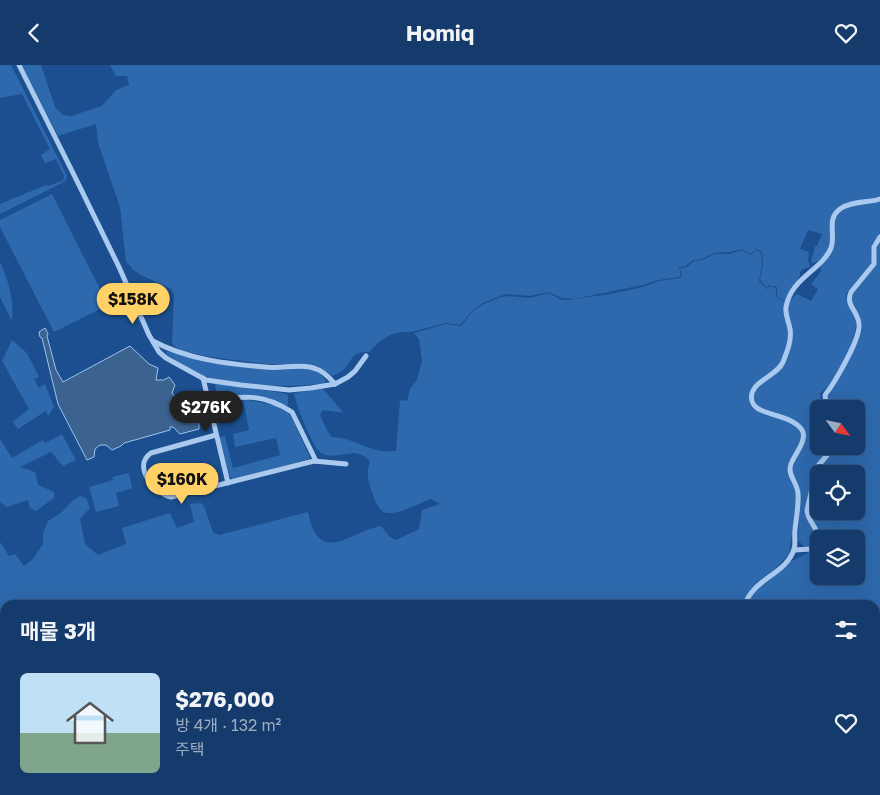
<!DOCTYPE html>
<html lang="ko">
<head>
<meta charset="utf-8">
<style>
	body { margin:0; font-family:"Golos Text","Noto Sans KR",sans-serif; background:#214673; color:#f1f3f6; height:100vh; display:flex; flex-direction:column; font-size:19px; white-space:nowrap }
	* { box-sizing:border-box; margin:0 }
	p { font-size:16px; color:#9dadc1 }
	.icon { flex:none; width:28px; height:28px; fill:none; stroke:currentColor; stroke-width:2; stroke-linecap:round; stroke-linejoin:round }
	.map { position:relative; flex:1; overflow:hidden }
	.details { position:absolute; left:0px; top:535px; width:880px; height:195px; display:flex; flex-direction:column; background:#143b6b; border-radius:15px 15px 0 0; box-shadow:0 5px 20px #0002,0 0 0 1px #33557e }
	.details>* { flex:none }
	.needle { width:32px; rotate:123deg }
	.controls { position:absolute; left:810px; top:335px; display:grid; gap:10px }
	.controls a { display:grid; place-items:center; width:55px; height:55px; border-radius:8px; background:#143b6b; box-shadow:0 5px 20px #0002,0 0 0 1px #33557e; font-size:25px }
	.price { position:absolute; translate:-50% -42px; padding:0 11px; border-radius:18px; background:#ffd166; color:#111; font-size:16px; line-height:32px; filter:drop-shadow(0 1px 2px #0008) }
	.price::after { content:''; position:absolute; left:50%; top:30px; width:15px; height:11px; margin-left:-8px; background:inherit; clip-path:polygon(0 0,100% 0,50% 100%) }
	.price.current { background:#222; color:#fff }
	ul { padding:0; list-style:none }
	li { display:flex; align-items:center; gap:15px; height:125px; padding:0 20px }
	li+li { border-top:1px solid #33557e }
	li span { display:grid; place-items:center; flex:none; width:140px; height:100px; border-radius:8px; color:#555 }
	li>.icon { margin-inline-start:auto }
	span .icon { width:60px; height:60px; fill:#fffc; stroke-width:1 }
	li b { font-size:21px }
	h2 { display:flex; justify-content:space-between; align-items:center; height:60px; padding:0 20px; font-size:21px }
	header { display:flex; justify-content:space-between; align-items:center; height:65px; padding:0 20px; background:#143b6b; font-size:22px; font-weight:700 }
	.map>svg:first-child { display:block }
	.green { fill:#2e69ad; fill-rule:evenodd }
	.water { fill:#3c6290; stroke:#9cc4f0 }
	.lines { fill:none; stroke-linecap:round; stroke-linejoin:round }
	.street { stroke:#a9c9ee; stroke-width:5 }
</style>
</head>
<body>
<header><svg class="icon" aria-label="back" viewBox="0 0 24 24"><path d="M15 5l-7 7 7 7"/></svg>Homiq<svg class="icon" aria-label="heart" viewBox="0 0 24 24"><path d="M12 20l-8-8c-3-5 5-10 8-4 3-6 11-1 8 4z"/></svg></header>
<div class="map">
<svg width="880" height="730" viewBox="0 0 880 730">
	<rect width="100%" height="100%" fill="#1b4f8f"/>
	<g class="green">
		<path d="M0 0H11L67 111 66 115 62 118 0 149V139L46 120 49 121 63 115 64 111 56 94 45 98 41 90 50 84 22 29 0 33Z"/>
		<path d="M22 0H41L55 42 63 50 71 51 102 41 116 25 129 20 127 11H116L110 0H880V132L836 145C834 160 832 194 813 198L811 196 815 181H817L822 169 808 165 800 184 809 187 808 195 810 202 803 204 800 207V211L785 237 777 231V222L769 220 767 223 760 215 763 199 762 187 757 184 750 189 742 184 730 187 714 188 702 194 693 195 686 201 679 202 681 210 679 212 659 215 643 220 574 234 562 233 548 227 530 231 508 229 500 231 483 238 473 245 460 260 446 258 411 267C393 265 380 275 369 287 350 287 354 294 344 304 341 307 336 309 333 311L320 302 312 299H267L211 292 183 286 176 283 172 278 174 230 171 224 141 210 133 205 126 196 120 142 98 78 96 59 58 71Z"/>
		<path d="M52 129 108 240 54 267 0 162V155Z"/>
		<path d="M880 136V168L874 178 872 198 846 229C846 240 854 245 856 254 860 269 834 322 820 328L821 335 827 344H819V381H833L821 395 805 444 806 453 815 466 817 475 812 482 805 483 798 475 800 430 792 409V404L806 373 802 362 757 341C744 320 779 315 785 298 788 292 791 282 791 276 791 261 781 238 797 229L811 236 818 224 811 219 821 206 820 202 830 190 833 157 838 148 848 142Z"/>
		<path d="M880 176V730H582L585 725H875V540H747L753 527 790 497 819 482V511H856V474H821C820 463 810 455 810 444L817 409 822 398 837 381H856V344H832L827 336 828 331 840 312 862 265 861 256 853 241 851 229 874 203 876 186ZM819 409H856V446H819Z"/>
		<path d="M742 185 750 190 757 185 761 188 762 199 759 216 767 224 770 221 776 223V231L785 238C788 257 791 277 782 295 776 308 748 323 749 335 750 356 797 346 802 372L789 399 796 428V439L789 489 778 501 754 520 748 528 744 540H5V672L0 670V477L9 491 15 489 24 501 33 494 43 479V468L48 456 62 447 73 435 80 431 86 433 90 443 80 454 85 479 98 490 126 479 122 463 170 448 177 463 194 457 190 439 201 438 204 441 213 467 219 470 308 447C319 502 349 467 381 461L390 472 396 475 419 464 422 445 440 439 431 434C419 438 391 455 381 445 376 440 374 433 372 427 368 416 366 408 370 397 357 380 341 394 326 390 323 389 320 388 319 386 312 380 295 338 294 328L323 324 344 348 323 345 320 350 328 367 332 372C350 373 359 380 376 385 382 387 390 386 396 386L400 335 407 336 410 324 417 315 422 295 419 274 414 268 446 259 461 261 473 246 484 239 501 232 509 231 530 233 548 228 562 235H568L610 229 643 222 659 216 680 213 682 210 680 203 687 202 694 196 703 195 714 189H730Z"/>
		<path d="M0 197C9 217 14 234 12 256L0 232Z"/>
		<path d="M12 275 27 288 39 312 34 314 39 323 45 319 54 342 48 351 46 346 18 364 13 357 29 344 2 296Z"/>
		<path d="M167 286 214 296 312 304 319 307 326 316 324 318C298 322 274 321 248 318 235 317 222 316 210 313 194 308 179 297 166 289Z"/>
		<path d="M215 318 283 328 288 330V341C263 330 244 328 217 332Z"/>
		<path d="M243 334 274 340 289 347 310 392 309 394 234 415 229 411 219 372 225 371 233 403 280 390 276 373 235 382 233 369 249 365Z"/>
		<path d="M62 369 76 395 63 401 51 387 20 402 35 407 38 420 54 427V433L36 446 30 443 28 435 7 442 0 437V374L12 393 43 375 45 378Z"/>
		<path d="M129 408 132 423 116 428 119 441 96 447 89 422 113 415 112 412Z"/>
		<path d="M0 689 5 701V725H86L92 730H0Z"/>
		<path d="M92 725H216L214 730H98Z"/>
		<path d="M221 725H275L281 730H219Z"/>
		<path d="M283 725H581L578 730H288Z"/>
	</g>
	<path class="water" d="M45 263 48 269 47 271 56 305 63 317 130 281 149 299 158 303 156 315H164L169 312 175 320 172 328 179 336 194 341 199 358V364L180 369 173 362H170V365L124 378 121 381 112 385 106 380H100L95 384 94 392 87 395 58 339 42 273 40 272 39 267Z"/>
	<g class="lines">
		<g class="street">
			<path d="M19 0 76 114 119 202 149 270 159 287 166 293 206 315 241 320 289 325 311 323 335 319 348 312 355 306 366 291"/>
			<path d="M153 276C186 294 227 299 265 302 280 304 295 299 310 302 321 304 328 311 335 319"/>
			<path d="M203 313 228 418"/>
			<path d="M209 338C242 330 262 328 292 347L316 396"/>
			<path d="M830 344 826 338 825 330C834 319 861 273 859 259 858 246 845 240 851 227L874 199V182L880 172"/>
			<path d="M216 370 151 388C132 401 154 428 171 432L314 396 346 399"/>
			<path d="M819 474C818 462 807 456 807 445L817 402 835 381"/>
			<path d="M794 485 812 484 819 475"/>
			<path d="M745 540C752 514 787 509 794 484 796 479 794 471 795 465 796 453 799 440 798 428 797 417 787 410 791 399 794 390 808 375 802 365 791 348 755 351 752 336 747 317 777 312 783 297 787 287 792 275 790 264 789 257 785 250 786 242 791 213 822 205 831 183 836 169 826 154 840 144 851 136 868 138 880 134"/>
			<path d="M0 672 5 674"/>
			<path d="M90 725 95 730"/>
			<path d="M277 725 284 730"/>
			<path d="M216 730 218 725"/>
			<path d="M580 730 583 725"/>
		</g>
	</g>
</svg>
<div class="controls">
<a><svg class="needle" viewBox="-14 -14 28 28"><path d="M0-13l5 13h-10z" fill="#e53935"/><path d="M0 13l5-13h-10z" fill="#9dadc1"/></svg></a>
<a><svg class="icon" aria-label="locate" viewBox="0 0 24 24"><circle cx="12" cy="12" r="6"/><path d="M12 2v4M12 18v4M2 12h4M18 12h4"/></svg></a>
<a><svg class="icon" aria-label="layers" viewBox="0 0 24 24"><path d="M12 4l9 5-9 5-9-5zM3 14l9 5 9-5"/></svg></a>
</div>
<b class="price" style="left:133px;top:260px">$158K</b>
<b class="price current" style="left:206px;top:368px">$276K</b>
<b class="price" style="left:182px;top:440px">$160K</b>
<section class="details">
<h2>매물 3개<svg class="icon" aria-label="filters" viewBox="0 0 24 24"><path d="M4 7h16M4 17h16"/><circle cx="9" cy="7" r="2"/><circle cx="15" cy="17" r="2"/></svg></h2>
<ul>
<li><span style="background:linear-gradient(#bfe0f5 60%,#7fa58c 0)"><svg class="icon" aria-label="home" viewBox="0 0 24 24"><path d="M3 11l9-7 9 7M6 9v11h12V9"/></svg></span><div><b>$276,000</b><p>방 4개 · 132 m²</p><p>주택</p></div><svg class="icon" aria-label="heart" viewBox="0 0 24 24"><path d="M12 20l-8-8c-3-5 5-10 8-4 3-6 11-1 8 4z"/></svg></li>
</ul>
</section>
</div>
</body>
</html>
